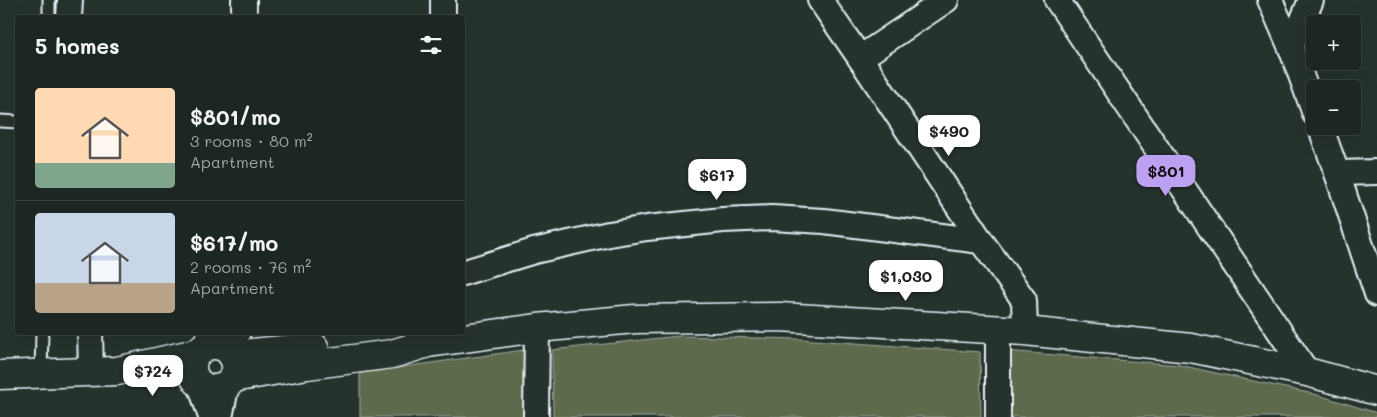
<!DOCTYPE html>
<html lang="en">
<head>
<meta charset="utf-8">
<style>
	body { margin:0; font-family:Mali,sans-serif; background:#29322f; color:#f1f3f6; height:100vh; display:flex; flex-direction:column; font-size:19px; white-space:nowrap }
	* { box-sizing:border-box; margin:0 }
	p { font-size:16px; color:#a0a5a5 }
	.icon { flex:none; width:28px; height:28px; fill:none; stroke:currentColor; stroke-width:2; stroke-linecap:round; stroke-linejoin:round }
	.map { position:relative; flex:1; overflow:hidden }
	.drawer { position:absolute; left:15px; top:15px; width:450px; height:320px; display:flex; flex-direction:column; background:#1c2622; border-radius:5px; box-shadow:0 5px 20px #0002,0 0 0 1px #3a4340 }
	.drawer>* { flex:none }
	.buttons { position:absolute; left:1306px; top:15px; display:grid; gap:10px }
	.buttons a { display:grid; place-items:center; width:55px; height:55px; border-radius:5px; background:#1c2622; box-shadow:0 5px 20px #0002,0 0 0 1px #3a4340; font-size:25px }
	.price { position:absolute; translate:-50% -42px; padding:0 11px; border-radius:10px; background:#fff; color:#222; font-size:16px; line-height:32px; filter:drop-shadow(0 1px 2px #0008) }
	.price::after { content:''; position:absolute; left:50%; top:30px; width:15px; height:11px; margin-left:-8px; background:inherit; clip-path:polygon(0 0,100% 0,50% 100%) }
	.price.current { background:#bca0f2; color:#111 }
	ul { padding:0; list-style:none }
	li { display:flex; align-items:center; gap:15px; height:125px; padding:0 20px }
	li+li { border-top:1px solid #3a4340 }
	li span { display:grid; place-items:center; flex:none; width:140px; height:100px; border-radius:5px; color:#555 }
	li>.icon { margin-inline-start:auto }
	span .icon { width:60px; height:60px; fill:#fffc; stroke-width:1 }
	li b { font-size:21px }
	h2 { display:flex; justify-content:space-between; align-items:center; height:60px; padding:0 20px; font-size:21px }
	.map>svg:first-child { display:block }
	.green { fill:#5d6a4b; stroke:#a2aea2 }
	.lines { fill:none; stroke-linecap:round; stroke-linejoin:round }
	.service-casing { stroke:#e8f1f8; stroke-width:15 }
	.minor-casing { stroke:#e8f1f8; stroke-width:28 }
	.secondary-casing { stroke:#e8f1f8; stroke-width:31 }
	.service { stroke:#26332d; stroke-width:11 }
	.minor { stroke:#26332d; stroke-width:24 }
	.secondary { stroke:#26332d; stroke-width:28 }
</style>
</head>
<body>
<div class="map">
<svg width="1377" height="417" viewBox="0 0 1377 417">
	<rect width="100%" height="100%" fill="#26332d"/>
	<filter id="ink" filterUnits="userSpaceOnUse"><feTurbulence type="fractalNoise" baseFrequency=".02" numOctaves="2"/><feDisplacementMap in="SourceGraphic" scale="10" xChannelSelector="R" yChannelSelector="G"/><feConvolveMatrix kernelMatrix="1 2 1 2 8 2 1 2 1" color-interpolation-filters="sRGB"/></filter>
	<g filter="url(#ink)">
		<g class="green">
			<path d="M678 336 799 339 980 352 981 417H553L552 350Z"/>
			<path d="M524 350 526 417H360V373Z"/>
			<path d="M1005 351 1179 365 1318 395 1377 413V417H1006Z"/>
		</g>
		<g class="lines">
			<defs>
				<g id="service">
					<path d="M49 18V0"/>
					<path d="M0 121 18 122"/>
					<path d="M41 373 42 332"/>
				</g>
				<g id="minor">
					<path d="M820 0 860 58 981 241 1024 300 1025 331"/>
					<path d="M1057 0 1307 372"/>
					<path d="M1270 0 1291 48 1315 114"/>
					<path d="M69 18 70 0"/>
					<path d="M244 18V0"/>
					<path d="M443 18V0"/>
					<path d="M1291 48 1311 0"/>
					<path d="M860 58 946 0"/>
					<path d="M1320 126 1337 173 1377 294"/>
					<path d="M1337 173 1377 172"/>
					<path d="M462 273 534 251 609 234 647 228 723 220 772 218 824 221 981 241"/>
					<path d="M90 332 91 373"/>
					<path d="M203 347 212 332"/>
					<path d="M230 352 238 332"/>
					<path d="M200 384 211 417"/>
					<path d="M220 417 227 384"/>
					<path d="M536 417 537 328"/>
					<path d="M998 417V329"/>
				</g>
				<g id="secondary">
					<circle cx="214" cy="367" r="22"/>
					<path d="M232 355 314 347"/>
					<path d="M0 375 117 371 196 353"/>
					<path d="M233 378 307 365 392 354 428 343 537 328 635 319 779 317 1025 331 1191 348 1307 372 1377 391"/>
				</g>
			</defs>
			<use href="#service" class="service-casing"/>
			<use href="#minor" class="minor-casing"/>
			<use href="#secondary" class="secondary-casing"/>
			<use href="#service" class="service"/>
			<use href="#minor" class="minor"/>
			<use href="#secondary" class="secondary"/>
		</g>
	</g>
</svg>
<div class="buttons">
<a>+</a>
<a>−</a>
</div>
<b class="price" style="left:949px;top:157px">$490</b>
<b class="price current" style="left:1166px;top:197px">$801</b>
<b class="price" style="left:717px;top:201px">$617</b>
<b class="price" style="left:906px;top:302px">$1,030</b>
<b class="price" style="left:153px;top:397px">$724</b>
<section class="drawer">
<h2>5 homes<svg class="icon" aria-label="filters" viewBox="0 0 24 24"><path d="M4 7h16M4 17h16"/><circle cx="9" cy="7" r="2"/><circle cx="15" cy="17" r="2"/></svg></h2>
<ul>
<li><span style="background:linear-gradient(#ffd9b3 75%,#7fa58c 0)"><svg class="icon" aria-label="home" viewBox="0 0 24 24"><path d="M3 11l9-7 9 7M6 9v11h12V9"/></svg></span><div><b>$801/mo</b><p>3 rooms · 80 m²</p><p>Apartment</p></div></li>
<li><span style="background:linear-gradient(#c9d6e8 70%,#b9a48a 0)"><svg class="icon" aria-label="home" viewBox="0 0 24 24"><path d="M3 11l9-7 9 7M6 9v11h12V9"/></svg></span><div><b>$617/mo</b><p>2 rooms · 76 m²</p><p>Apartment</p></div></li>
</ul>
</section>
</div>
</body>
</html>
